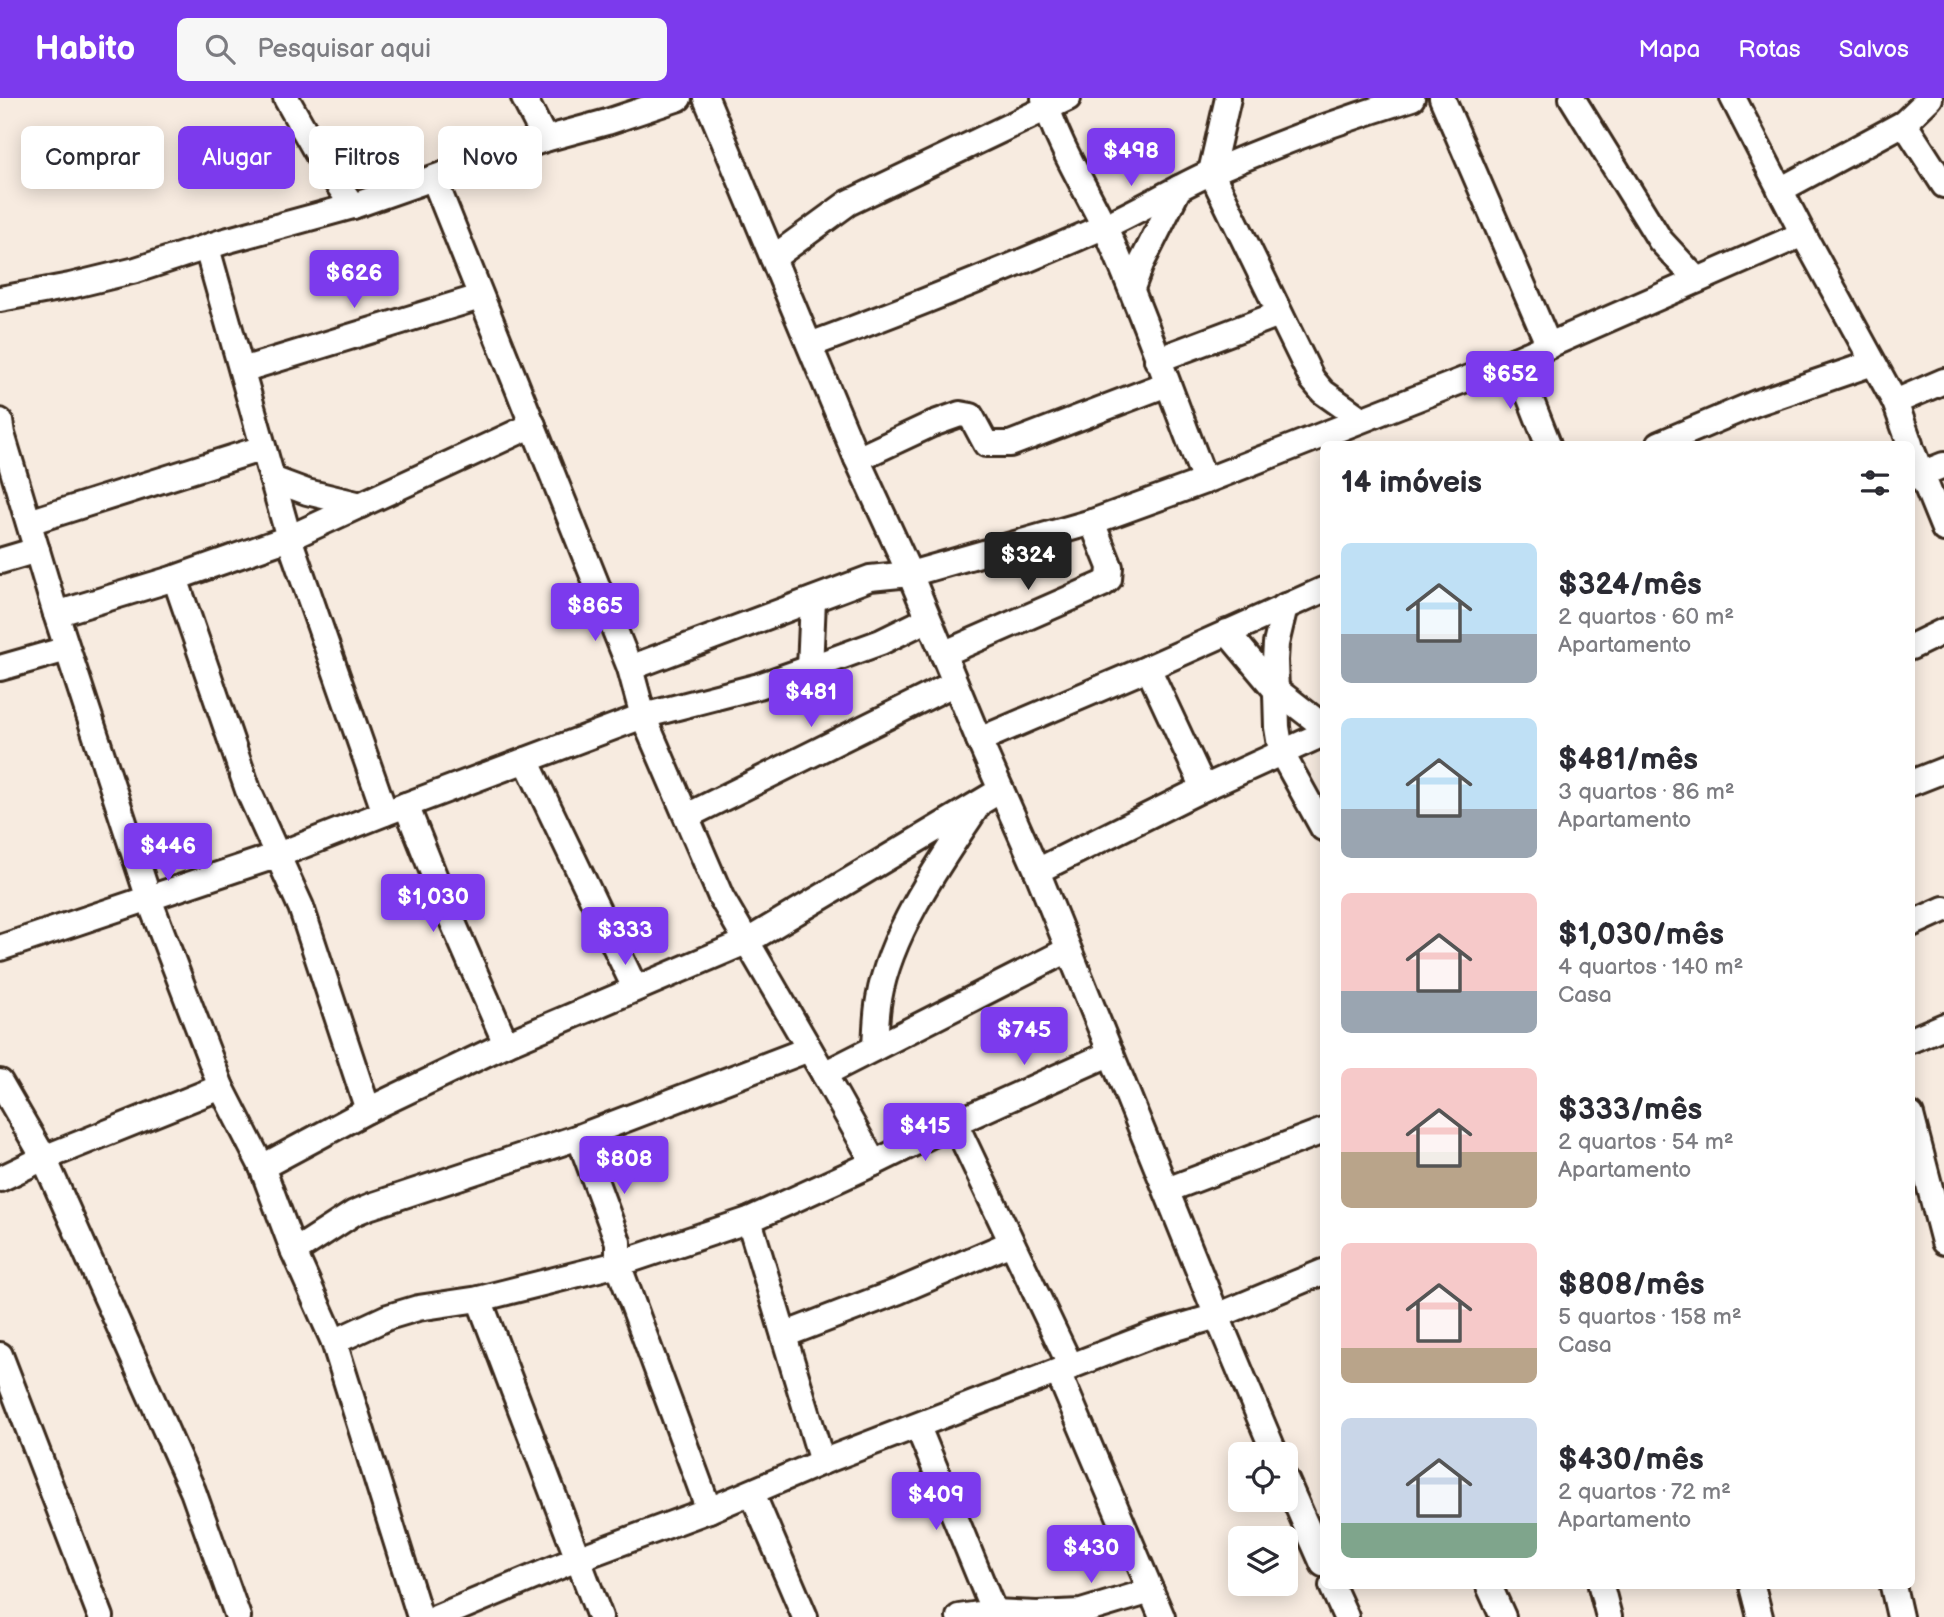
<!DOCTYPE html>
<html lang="pt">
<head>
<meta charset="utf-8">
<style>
	body { margin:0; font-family:"Balsamiq Sans",sans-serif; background:#f7f7f7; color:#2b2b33; height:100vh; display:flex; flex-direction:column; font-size:26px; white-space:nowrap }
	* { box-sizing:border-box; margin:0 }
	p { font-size:23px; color:#7c7c81 }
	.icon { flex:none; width:38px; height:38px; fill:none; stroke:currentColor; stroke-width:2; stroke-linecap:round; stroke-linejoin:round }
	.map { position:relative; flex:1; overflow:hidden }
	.details { position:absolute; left:1320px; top:343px; width:595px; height:1148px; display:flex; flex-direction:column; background:#fff; border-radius:10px; box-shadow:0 4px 18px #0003 }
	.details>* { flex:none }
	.hud { position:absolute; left:21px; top:28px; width:665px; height:63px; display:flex; gap:14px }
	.fabs { position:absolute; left:1228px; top:1344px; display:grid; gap:14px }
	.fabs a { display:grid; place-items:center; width:70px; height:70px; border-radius:10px; background:#fff; box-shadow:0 4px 18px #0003; font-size:35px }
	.price { position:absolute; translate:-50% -60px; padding:0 16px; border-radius:7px; background:#7c3aed; color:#fff; font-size:23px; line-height:46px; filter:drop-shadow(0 2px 4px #0008) }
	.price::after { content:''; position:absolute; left:50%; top:42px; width:21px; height:16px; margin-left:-10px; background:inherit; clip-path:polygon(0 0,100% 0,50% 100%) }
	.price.on { background:#222; color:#fff }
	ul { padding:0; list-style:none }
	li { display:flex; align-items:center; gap:21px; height:175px; padding:0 21px }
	li span { display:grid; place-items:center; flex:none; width:196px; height:140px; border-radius:10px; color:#555 }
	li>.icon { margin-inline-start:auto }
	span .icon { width:84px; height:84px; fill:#fffc; stroke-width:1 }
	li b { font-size:30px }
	h2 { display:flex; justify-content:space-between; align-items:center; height:84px; padding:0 21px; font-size:30px }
	.tag { padding:0 24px; border-radius:10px; background:#fff; box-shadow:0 4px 18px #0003; font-size:24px; line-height:63px }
	.tag.on { background:#7c3aed; color:#fff }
	header { display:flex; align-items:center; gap:42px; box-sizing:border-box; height:98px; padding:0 35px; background:#7c3aed; color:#fff }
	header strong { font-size:33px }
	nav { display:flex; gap:38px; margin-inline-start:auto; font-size:24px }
	.search { width:490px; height:63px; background:#f7f7f7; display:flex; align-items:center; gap:18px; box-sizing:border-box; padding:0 24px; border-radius:10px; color:#7c7c81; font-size:26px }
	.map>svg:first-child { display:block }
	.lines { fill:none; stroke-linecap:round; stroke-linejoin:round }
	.minor-casing { stroke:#3b2a1e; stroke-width:30 }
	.minor { stroke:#fff; stroke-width:24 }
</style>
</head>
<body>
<header>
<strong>Habito</strong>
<div class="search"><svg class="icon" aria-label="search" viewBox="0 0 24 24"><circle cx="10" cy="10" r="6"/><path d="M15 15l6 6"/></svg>Pesquisar aqui</div>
<nav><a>Mapa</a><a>Rotas</a><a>Salvos</a></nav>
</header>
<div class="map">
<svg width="1944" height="1519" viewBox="0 0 1944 1519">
	<rect width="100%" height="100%" fill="#f7ebe0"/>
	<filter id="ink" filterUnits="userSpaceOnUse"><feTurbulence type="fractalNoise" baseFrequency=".0143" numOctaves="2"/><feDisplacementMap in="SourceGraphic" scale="14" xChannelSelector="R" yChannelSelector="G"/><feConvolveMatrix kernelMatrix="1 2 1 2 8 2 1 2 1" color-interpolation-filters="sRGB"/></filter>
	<g filter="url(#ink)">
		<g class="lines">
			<defs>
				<g id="minor">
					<path d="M286 0 321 62 353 108"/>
					<path d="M524 0 545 41"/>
					<path d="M706 0 857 361 910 476 979 642 1037 773 1217 1218 1275 1356"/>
					<path d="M1044 0C1059 51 1090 96 1112 145 1146 223 1174 304 1205 383"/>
					<path d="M1228 0 1211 74 1312 281 1323 294 1361 321"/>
					<path d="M1442 0 1549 248"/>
					<path d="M1572 0 1660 142 1697 182"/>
					<path d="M1733 0 1803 136 1895 304 1910 346"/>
					<path d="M1904 25 1944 87"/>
					<path d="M434 81 630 570 643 618 721 799 824 976"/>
					<path d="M1780 92 1904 25 1930 0"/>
					<path d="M207 150 289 440 385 715 643 618 759 588 810 570 881 544 928 521"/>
					<path d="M773 160 848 105 1068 0"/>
					<path d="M1132 190 1141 166 1179 90"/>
					<path d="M0 201 70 188 136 172 225 143 353 108 545 41 607 24 679 0"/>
					<path d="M810 247C909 210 1008 171 1105 128 1142 111 1176 90 1214 73 1278 45 1344 21 1412 0"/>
					<path d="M1157 262 1279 216"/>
					<path d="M1515 262 1548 346"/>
					<path d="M242 272 480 199"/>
					<path d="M1895 304 1944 283"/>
					<path d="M0 323 2 336 56 516 149 801 221 989 262 1069 294 1154 334 1244 420 1519"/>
					<path d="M1659 346 1756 305 1873 265"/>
					<path d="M1911 350 1944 431"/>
					<path d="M857 361 932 326 960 316 971 318 986 346H1010L1167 286"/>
					<path d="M1911 380 1944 367"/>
					<path d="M272 381 307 394 361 407"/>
					<path d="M29 424 263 350"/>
					<path d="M0 463 37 452"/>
					<path d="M175 480 248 692 301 809 368 1012"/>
					<path d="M1285 508 1276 546 1275 562 1277 629 1281 654 1323 730"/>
					<path d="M56 516 175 480 289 440 533 327"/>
					<path d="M1227 534 1274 590 1323 628"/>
					<path d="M1911 549 1944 533"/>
					<path d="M943 556 1103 486 1109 481 1110 469 1092 424"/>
					<path d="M0 570 67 551"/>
					<path d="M630 570 870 480 910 476 1092 424 1205 383 1515 262 1803 136"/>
					<path d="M810 570 813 502"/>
					<path d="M1148 570 1204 690"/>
					<path d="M979 642 1148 570 1323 492"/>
					<path d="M526 662 635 890"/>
					<path d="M1911 685 1944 672"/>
					<path d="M406 707 451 820 506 946"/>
					<path d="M687 718 955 585"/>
					<path d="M1037 773 1204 690 1323 636"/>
					<path d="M1911 826 1944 811"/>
					<path d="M0 850 278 757 385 715"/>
					<path d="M1911 942 1944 928"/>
					<path d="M875 950C876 934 876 917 879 901 890 835 940 764 977 709"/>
					<path d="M0 984 44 1060 193 1393 238 1519"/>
					<path d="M1911 1017 1944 1144"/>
					<path d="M955 1025 1071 1269"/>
					<path d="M579 1039 618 1144V1166L709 1412"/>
					<path d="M874 1065 955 1025 1111 955"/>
					<path d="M262 1069 368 1012 506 946 746 844 1001 692"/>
					<path d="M0 1081 44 1060 221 989"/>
					<path d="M1167 1092 1323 1033"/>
					<path d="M749 1122 822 1364"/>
					<path d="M294 1154 354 1115 371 1108 579 1039 809 951"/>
					<path d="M479 1201 600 1519"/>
					<path d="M784 1237 899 1193 1011 1145"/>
					<path d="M334 1244 388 1219 418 1210 479 1201 618 1166 749 1122 874 1065 824 976 1068 852"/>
					<path d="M0 1257 101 1519"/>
					<path d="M1058 1274 1162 1519"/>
					<path d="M918 1329 996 1519"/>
					<path d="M1286 1382 1323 1466"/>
					<path d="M752 1395 805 1519"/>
					<path d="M1332 1488 1346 1519"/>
					<path d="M1489 1488 1503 1519"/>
					<path d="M1601 1488 1609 1519"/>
					<path d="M1752 1488 1760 1519"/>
					<path d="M1893 1488 1900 1519"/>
					<path d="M438 1519 577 1461 709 1412 822 1364 1152 1237 1217 1218 1323 1174"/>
					<path d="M959 1519 994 1514 1037 1516 1081 1514 1151 1493"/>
				</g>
			</defs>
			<use href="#minor" class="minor-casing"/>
			<use href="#minor" class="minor"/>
		</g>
	</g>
</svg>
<div class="fabs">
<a><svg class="icon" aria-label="locate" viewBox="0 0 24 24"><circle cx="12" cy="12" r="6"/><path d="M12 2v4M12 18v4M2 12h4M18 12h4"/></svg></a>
<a><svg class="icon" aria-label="layers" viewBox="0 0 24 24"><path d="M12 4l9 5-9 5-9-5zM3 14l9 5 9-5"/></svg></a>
</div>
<b class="price" style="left:1131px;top:90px">$498</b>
<b class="price" style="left:354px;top:212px">$626</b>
<b class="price" style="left:1510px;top:313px">$652</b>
<b class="price on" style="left:1028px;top:494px">$324</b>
<b class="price" style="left:595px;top:545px">$865</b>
<b class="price" style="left:811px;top:631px">$481</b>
<b class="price" style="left:168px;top:785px">$446</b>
<b class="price" style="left:433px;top:836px">$1,030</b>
<b class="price" style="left:625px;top:869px">$333</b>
<b class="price" style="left:1024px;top:969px">$745</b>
<b class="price" style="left:925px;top:1065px">$415</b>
<b class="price" style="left:624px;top:1098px">$808</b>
<b class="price" style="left:936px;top:1434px">$409</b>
<b class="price" style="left:1091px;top:1487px">$430</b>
<div class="hud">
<a class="tag">Comprar</a>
<a class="tag on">Alugar</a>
<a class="tag">Filtros</a>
<a class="tag">Novo</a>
</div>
<section class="details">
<h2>14 imóveis<svg class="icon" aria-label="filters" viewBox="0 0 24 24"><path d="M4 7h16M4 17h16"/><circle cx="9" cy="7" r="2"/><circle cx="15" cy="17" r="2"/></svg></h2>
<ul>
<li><span style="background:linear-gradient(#bfe0f5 65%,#9aa5b1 0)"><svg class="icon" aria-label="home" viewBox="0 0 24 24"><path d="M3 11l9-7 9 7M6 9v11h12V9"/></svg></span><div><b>$324/mês</b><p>2 quartos · 60 m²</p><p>Apartamento</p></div></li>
<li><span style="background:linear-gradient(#bfe0f5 65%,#9aa5b1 0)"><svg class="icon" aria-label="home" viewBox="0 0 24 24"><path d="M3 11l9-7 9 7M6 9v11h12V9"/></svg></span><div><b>$481/mês</b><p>3 quartos · 86 m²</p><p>Apartamento</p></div></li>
<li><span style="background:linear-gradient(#f6c9c9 70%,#9aa5b1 0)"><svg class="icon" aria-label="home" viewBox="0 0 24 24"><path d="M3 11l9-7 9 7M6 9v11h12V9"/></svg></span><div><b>$1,030/mês</b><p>4 quartos · 140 m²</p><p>Casa</p></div></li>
<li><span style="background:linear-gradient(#f6c9c9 60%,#b9a48a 0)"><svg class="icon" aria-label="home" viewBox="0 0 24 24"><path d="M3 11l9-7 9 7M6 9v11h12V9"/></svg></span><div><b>$333/mês</b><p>2 quartos · 54 m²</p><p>Apartamento</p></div></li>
<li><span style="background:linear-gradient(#f6c9c9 75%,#b9a48a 0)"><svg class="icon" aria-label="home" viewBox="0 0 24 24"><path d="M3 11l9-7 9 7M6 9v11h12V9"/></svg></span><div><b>$808/mês</b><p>5 quartos · 158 m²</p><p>Casa</p></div></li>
<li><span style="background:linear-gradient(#c9d6e8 75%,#7fa58c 0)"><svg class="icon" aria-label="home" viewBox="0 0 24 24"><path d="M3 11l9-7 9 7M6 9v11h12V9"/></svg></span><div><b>$430/mês</b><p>2 quartos · 72 m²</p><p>Apartamento</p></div></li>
</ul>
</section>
</div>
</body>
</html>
